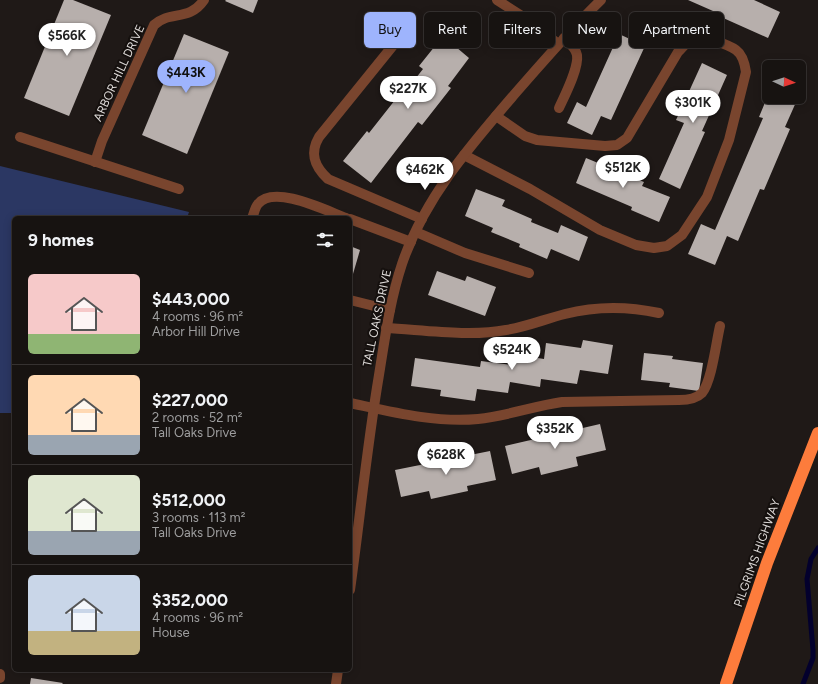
<!DOCTYPE html>
<html lang="en">
<head>
<meta charset="utf-8">
<style>
	body { margin:0; font-family:Figtree,sans-serif; background:#201c1a; color:#f1f3f6; height:100vh; display:flex; flex-direction:column; font-size:15px; white-space:nowrap }
	* { box-sizing:border-box; margin:0 }
	p { font-size:13px; color:#9e9e9f }
	.icon { flex:none; width:22px; height:22px; fill:none; stroke:currentColor; stroke-width:2; stroke-linecap:round; stroke-linejoin:round }
	.map { position:relative; flex:1; overflow:hidden }
	.drawer { position:absolute; left:12px; top:216px; width:340px; height:456px; display:flex; flex-direction:column; background:#171311; border-radius:6px; box-shadow:0 2px 10px #0003,0 0 0 1px #363231 }
	.drawer>* { flex:none }
	.guide { position:absolute; left:364px; top:12px; width:380px; height:36px; display:flex; gap:8px }
	.needle { width:26px; rotate:94deg }
	.controls { position:absolute; left:762px; top:60px; display:grid; gap:8px }
	.controls a { display:grid; place-items:center; width:44px; height:44px; border-radius:6px; background:#171311; box-shadow:0 2px 10px #0003,0 0 0 1px #363231; font-size:20px }
	.price { position:absolute; translate:-50% -34px; padding:0 9px; border-radius:14px; background:#fff; color:#222; font-size:13px; line-height:26px; filter:drop-shadow(0 1px 2px #0008) }
	.price::after { content:''; position:absolute; left:50%; top:24px; width:12px; height:9px; margin-left:-6px; background:inherit; clip-path:polygon(0 0,100% 0,50% 100%) }
	.price.selected { background:#9eb4fd; color:#111 }
	ul { padding:0; list-style:none }
	li { display:flex; align-items:center; gap:12px; height:100px; padding:0 16px }
	li+li { border-top:1px solid #363231 }
	li span { display:grid; place-items:center; flex:none; width:112px; height:80px; border-radius:6px; color:#555 }
	li>.icon { margin-inline-start:auto }
	span .icon { width:48px; height:48px; fill:#fffc; stroke-width:1 }
	li b { font-size:17px }
	h2 { display:flex; justify-content:space-between; align-items:center; height:48px; padding:0 16px; font-size:17px }
	.pill { padding:0 14px; border-radius:6px; background:#171311; box-shadow:0 2px 10px #0003,0 0 0 1px #363231; font-size:14px; line-height:36px }
	.pill.selected { background:#9eb4fd; color:#111 }
	.map>svg:first-child { display:block }
	.green { fill:#2b3763 }
	.lines { fill:none; stroke-linecap:round; stroke-linejoin:round }
	.stream { stroke:#03002d; stroke-width:5 }
	.building { fill:#b7afac }
	.lane { stroke:#79452e; stroke-width:10 }
	.street { stroke:#79452e; stroke-width:10 }
	.highway { stroke:#fd7c3c; stroke-width:12 }
	.labels { text-anchor:middle; dominant-baseline:central; stroke-width:4; stroke-linejoin:round; paint-order:stroke }
	.street-label { font-size:12px; fill:#ddd9d7; stroke:#15100e }
</style>
</head>
<body>
<div class="map">
<svg width="818" height="684" viewBox="0 0 818 684">
	<rect width="100%" height="100%" fill="#1f1917"/>
	<path class="green" d="M0 166 189 212 187 218H14V413H0Z"/>
	<g class="lines">
		<path class="stream" d="M803 684 813 658V650L807 579 811 559 818 548"/>
	</g>
	<g class="building">
		<path d="M64 0H73L111 15 69 116 24 98Z"/>
		<path d="M226 0H258L253 13 225 1Z"/>
		<path d="M688 0H754L780 12 768 38 712 13 713 11Z"/>
		<path d="M184 34 229 52 187 154 142 135Z"/>
		<path d="M619 34 645 46 611 120 601 116 592 135 567 123 577 102 586 107Z"/>
		<path d="M443 36 469 58 448 86 451 88 422 125 418 122 371 183 343 161 367 131 369 133 395 100 398 101 423 69 419 66Z"/>
		<path d="M702 63 727 75 702 131 705 132 680 189 659 179 684 123 676 120Z"/>
		<path d="M769 93V97H790L797 100 785 127 790 129 764 190 760 189 738 241 727 236 715 265 688 254 701 224 715 230 763 118 759 117Z"/>
		<path d="M586 158 644 182 642 186 670 197 659 222 631 210 632 207 576 183Z"/>
		<path d="M476 189 505 200 502 206 532 219 531 222 558 233 561 225 588 237 579 261 551 249 547 259 519 247 520 244 491 232 493 228 465 216Z"/>
		<path d="M350 246 360 250 353 274 350 273Z"/>
		<path d="M437 271 465 281 467 276 496 287 485 316 428 295Z"/>
		<path d="M583 340 613 345 608 374 580 370 577 384 541 379 540 387 510 382 508 393 477 389 475 401 440 396 441 390 411 386 415 358 480 367 481 361 512 365 513 354 544 359 546 343 581 348Z"/>
		<path d="M644 353 673 356 672 359 703 363 699 391 669 387 670 383 641 380Z"/>
		<path d="M600 424 606 450 576 457 578 466 541 475 539 467 512 474 505 446Z"/>
		<path d="M490 451 496 480 467 486 468 491 431 499 429 491 401 497 395 470Z"/>
		<path d="M31 678 63 683 62 684H30Z"/>
	</g>
	<g class="lines">
		<g class="lane">
			<path d="M408 27 319 137C309 154 315 167 328 179L422 219"/>
			<path d="M559 108C565 95 579 68 577 55 576 48 568 42 564 38"/>
			<path d="M20 137 179 189"/>
			<path d="M464 155 530 189 600 230 636 245 654 248 667 246 682 235 707 197 729 140 746 72C745 65 743 55 736 50 729 45 702 35 695 38 688 40 683 47 678 52L627 138 617 145 605 146 537 140 525 136 496 116"/>
			<path d="M252 218C254 214 255 207 258 204 274 184 327 211 346 218"/>
			<path d="M350 219 411 242"/>
			<path d="M416 232 465 253 529 273"/>
			<path d="M350 300 390 310"/>
			<path d="M386 328C423 330 470 337 506 330 526 327 545 319 565 314 596 306 627 306 659 313"/>
			<path d="M350 403C392 412 435 423 478 419 507 416 534 406 562 402L679 400C687 400 696 399 702 393 712 380 716 343 720 326"/>
		</g>
		<g class="street">
			<path d="M497 0 531 22 558 44"/>
			<path d="M95 162 102 141 154 25C170 10 189 22 204 0"/>
			<path d="M350 590C360 518 367 446 379 375 385 338 390 300 402 264 424 199 469 147 513 96 542 63 570 30 601 0"/>
			<path d="M0 674V678"/>
			<path d="M336 684 338 670"/>
		</g>
		<path class="highway" d="M726 684 767 563 818 433"/>
	</g>
	<g class="labels">
		<g class="street-label">
			<text transform="translate(119 73) rotate(-65)">ARBOR HILL DRIVE</text>
			<text transform="translate(377 318) rotate(-78)">TALL OAKS DRIVE</text>
			<text transform="translate(757 553) rotate(-70)">PILGRIMS HIGHWAY</text>
		</g>
	</g>
</svg>
<div class="controls">
<a><svg class="needle" viewBox="-14 -14 28 28"><path d="M0-13l5 13h-10z" fill="#e53935"/><path d="M0 13l5-13h-10z" fill="#9e9e9f"/></svg></a>
</div>
<b class="price" style="left:67px;top:57px">$566K</b>
<b class="price selected" style="left:186px;top:94px">$443K</b>
<b class="price" style="left:408px;top:110px">$227K</b>
<b class="price" style="left:693px;top:124px">$301K</b>
<b class="price" style="left:623px;top:189px">$512K</b>
<b class="price" style="left:425px;top:191px">$462K</b>
<b class="price" style="left:512px;top:371px">$524K</b>
<b class="price" style="left:555px;top:450px">$352K</b>
<b class="price" style="left:446px;top:476px">$628K</b>
<div class="guide">
<a class="pill selected">Buy</a>
<a class="pill">Rent</a>
<a class="pill">Filters</a>
<a class="pill">New</a>
<a class="pill">Apartment</a>
</div>
<section class="drawer">
<h2>9 homes<svg class="icon" aria-label="filters" viewBox="0 0 24 24"><path d="M4 7h16M4 17h16"/><circle cx="9" cy="7" r="2"/><circle cx="15" cy="17" r="2"/></svg></h2>
<ul>
<li><span style="background:linear-gradient(#f6c9c9 75%,#8fb573 0)"><svg class="icon" aria-label="home" viewBox="0 0 24 24"><path d="M3 11l9-7 9 7M6 9v11h12V9"/></svg></span><div><b>$443,000</b><p>4 rooms · 96 m²</p><p>Arbor Hill Drive</p></div></li>
<li><span style="background:linear-gradient(#ffd9b3 75%,#9aa5b1 0)"><svg class="icon" aria-label="home" viewBox="0 0 24 24"><path d="M3 11l9-7 9 7M6 9v11h12V9"/></svg></span><div><b>$227,000</b><p>2 rooms · 52 m²</p><p>Tall Oaks Drive</p></div></li>
<li><span style="background:linear-gradient(#dfe7d0 70%,#9aa5b1 0)"><svg class="icon" aria-label="home" viewBox="0 0 24 24"><path d="M3 11l9-7 9 7M6 9v11h12V9"/></svg></span><div><b>$512,000</b><p>3 rooms · 113 m²</p><p>Tall Oaks Drive</p></div></li>
<li><span style="background:linear-gradient(#c9d6e8 70%,#c2b280 0)"><svg class="icon" aria-label="home" viewBox="0 0 24 24"><path d="M3 11l9-7 9 7M6 9v11h12V9"/></svg></span><div><b>$352,000</b><p>4 rooms · 96 m²</p><p>House</p></div></li>
</ul>
</section>
</div>
</body>
</html>
